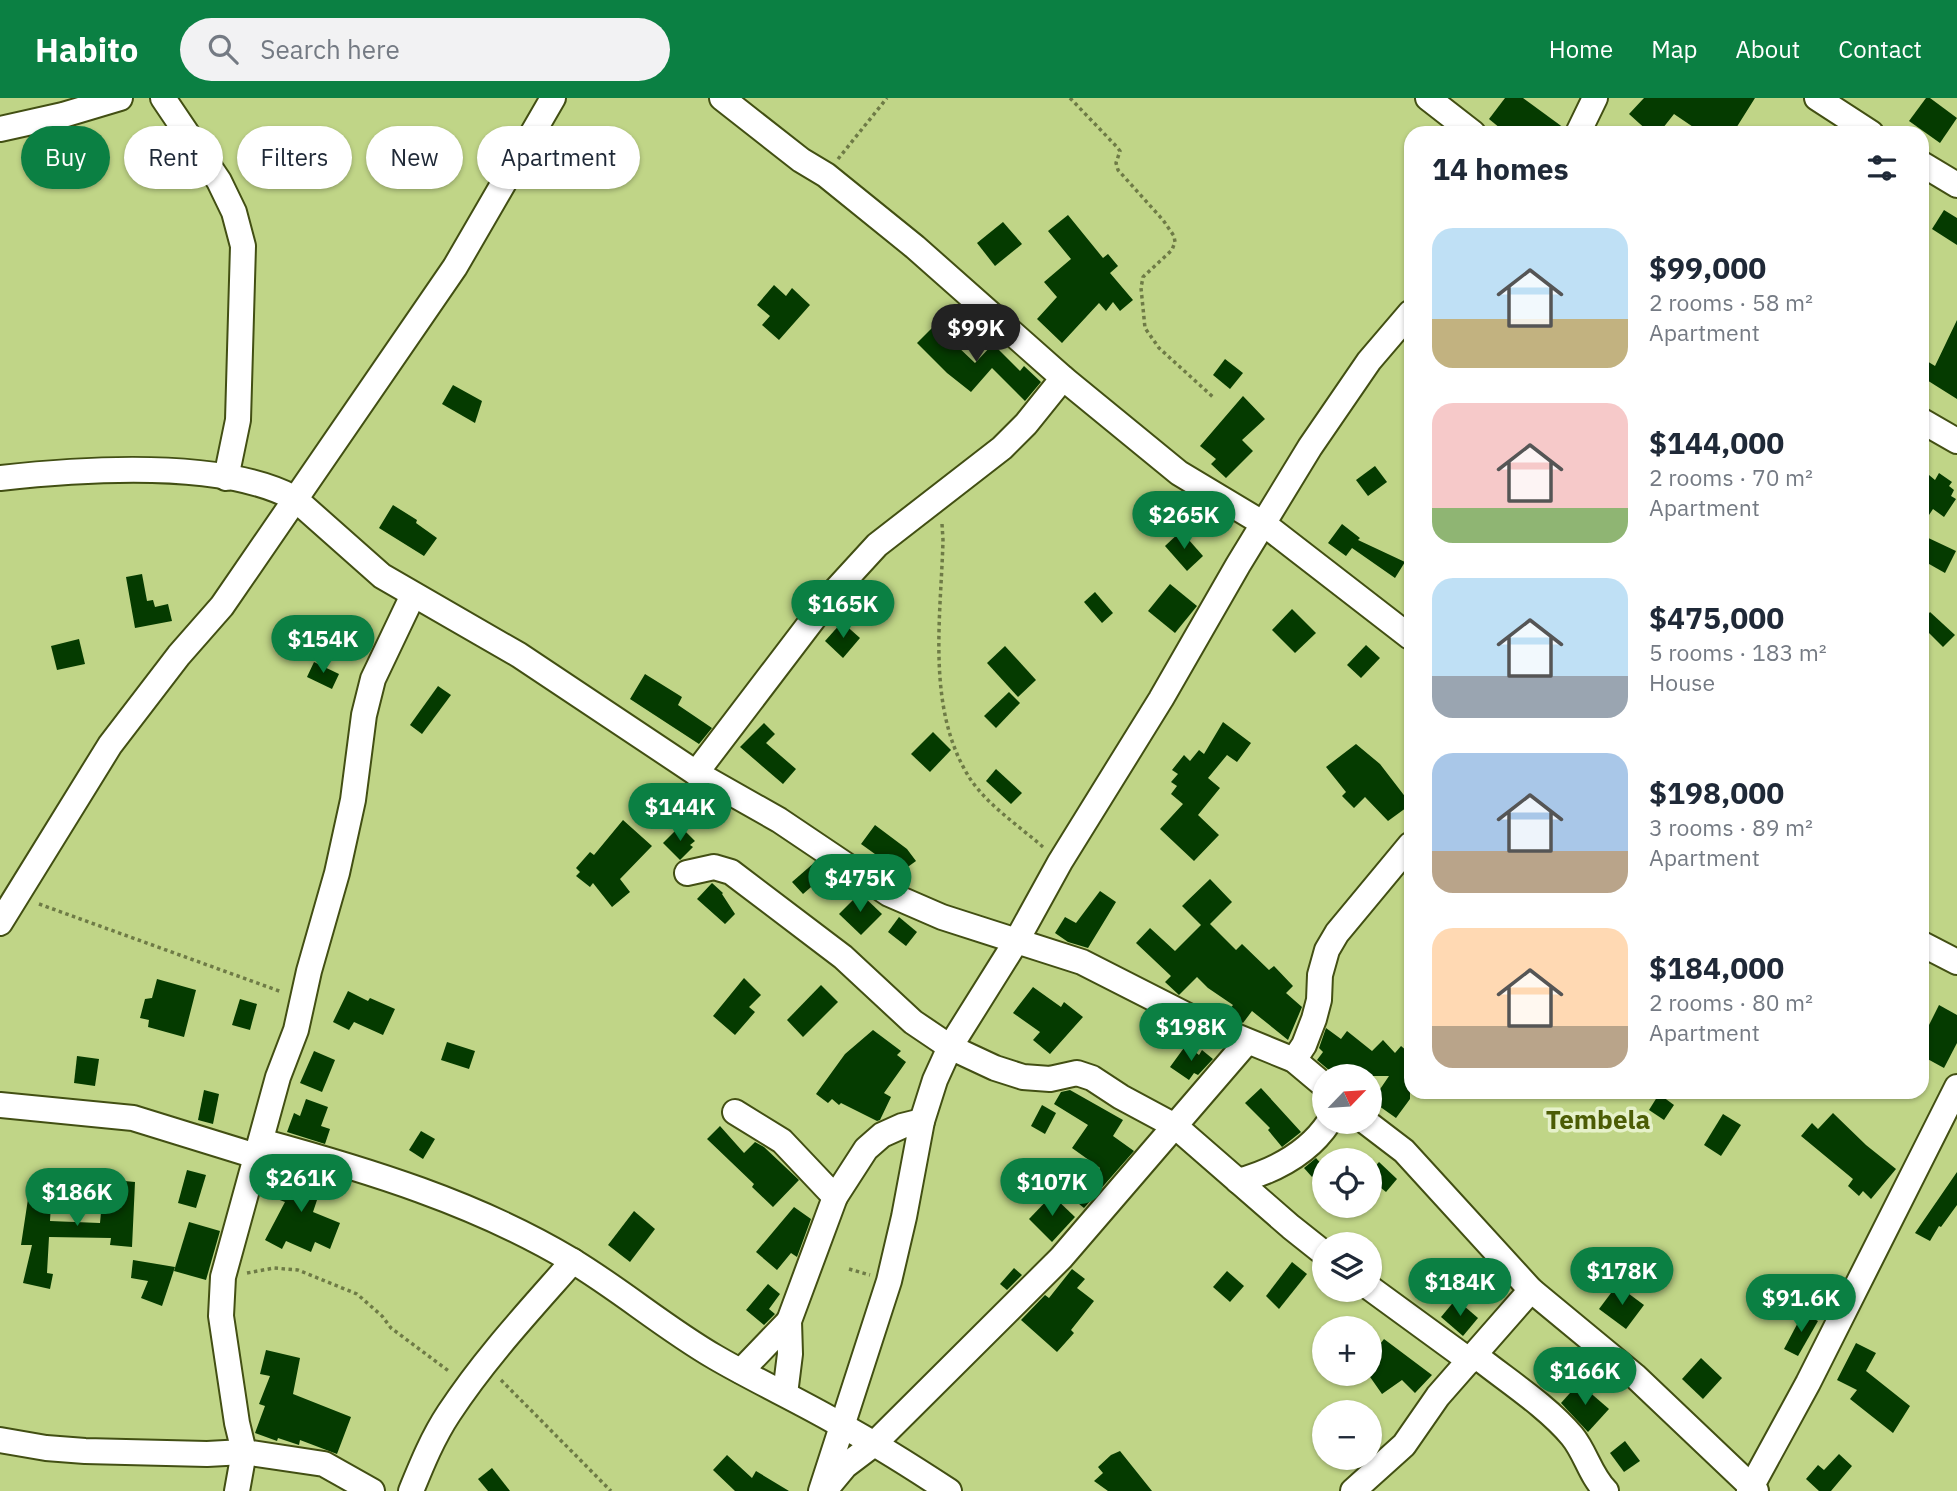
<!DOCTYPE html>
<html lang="en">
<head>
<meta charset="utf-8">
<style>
	body { margin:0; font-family:"IBM Plex Sans",sans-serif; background:#f2f2f3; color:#1f2937; height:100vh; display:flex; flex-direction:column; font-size:26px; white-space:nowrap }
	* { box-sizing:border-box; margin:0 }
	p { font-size:23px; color:#747a83 }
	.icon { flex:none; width:38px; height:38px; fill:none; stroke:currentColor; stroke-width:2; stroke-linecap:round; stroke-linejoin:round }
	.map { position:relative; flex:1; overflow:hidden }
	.panel { position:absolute; left:1404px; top:28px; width:525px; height:973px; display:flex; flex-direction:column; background:#fff; border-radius:21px; box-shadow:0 2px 5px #0004 }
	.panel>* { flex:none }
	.guide { position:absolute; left:21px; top:28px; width:665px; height:63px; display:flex; gap:14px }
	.needle { width:46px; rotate:65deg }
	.buttons { position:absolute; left:1312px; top:966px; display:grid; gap:14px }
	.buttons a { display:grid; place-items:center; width:70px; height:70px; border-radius:50%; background:#fff; box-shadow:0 2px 5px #0004; font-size:35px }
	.price { position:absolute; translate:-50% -60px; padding:0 16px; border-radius:24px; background:#0b8043; color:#fff; font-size:23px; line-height:46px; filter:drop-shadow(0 2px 4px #0008) }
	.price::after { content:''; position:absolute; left:50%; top:42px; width:21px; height:16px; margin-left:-10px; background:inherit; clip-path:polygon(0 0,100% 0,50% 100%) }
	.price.selected { background:#222; color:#fff }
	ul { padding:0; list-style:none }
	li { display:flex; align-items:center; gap:21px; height:175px; padding:0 28px }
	li span { display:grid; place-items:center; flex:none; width:196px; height:140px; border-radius:21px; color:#555 }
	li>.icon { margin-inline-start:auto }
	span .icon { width:84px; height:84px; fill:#fffc; stroke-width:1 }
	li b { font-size:30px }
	h2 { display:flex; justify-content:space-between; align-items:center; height:84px; padding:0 28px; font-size:30px }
	.pill { padding:0 24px; border-radius:32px; background:#fff; box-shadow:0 2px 5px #0004; font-size:24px; line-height:63px }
	.pill.selected { background:#0b8043; color:#fff }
	header { display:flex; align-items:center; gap:42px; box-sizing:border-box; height:98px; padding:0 35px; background:#0b8043; color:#fff }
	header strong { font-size:33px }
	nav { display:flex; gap:38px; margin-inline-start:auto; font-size:24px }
	.search { width:490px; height:63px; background:#f2f2f3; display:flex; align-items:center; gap:18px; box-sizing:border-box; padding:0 24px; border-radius:38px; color:#747a83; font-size:26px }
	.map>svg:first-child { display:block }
	.building { fill:#053b00 }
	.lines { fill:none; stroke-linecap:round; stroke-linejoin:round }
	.minor-casing { stroke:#424f13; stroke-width:28 }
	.path { stroke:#6e7b46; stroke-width:3.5; stroke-dasharray:3.5 3.5; stroke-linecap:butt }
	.minor { stroke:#fff; stroke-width:24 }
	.labels { text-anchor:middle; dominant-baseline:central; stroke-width:7; stroke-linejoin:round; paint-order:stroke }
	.quarter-label { font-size:26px; font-weight:bold; fill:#4c5c05; stroke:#e6f1ca }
</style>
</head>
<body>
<header>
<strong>Habito</strong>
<div class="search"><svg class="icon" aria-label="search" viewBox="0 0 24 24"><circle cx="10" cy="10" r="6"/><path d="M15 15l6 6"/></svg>Search here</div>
<nav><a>Home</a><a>Map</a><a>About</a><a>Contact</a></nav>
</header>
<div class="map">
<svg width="1957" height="1393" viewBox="0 0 1957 1393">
	<rect width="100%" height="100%" fill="#c0d587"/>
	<g class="building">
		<path d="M1505 0H1523L1564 30 1563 35H1506L1489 21Z"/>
		<path d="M1644 0H1755L1733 35H1702L1674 16 1659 35H1650L1629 16Z"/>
		<path d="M1926 0H1930L1957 20 1940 45 1909 23Z"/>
		<path d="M1944 112 1957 120V147L1932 131Z"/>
		<path d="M1068 117 1103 160 1108 156 1118 168 1110 175 1133 202 1120 213 1113 204 1106 213 1099 205 1062 245 1037 221 1057 199 1044 184 1071 161 1048 133Z"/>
		<path d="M1003 124 1022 146 995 168 977 145Z"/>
		<path d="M774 187 786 198 792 190 810 207 779 242 762 227 770 218 757 207Z"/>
		<path d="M1957 222V301L1922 279V260L1935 268Z"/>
		<path d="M935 227 975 265 993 246 1020 273 1024 268 1041 284 1025 303 992 270 971 294 947 275 917 245Z"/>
		<path d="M1225 261 1243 275 1230 291 1213 277Z"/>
		<path d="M453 287 482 303 475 325 442 306Z"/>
		<path d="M1243 298 1265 321 1242 342 1253 353 1226 380 1211 366 1216 361 1200 348Z"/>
		<path d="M1375 368 1387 384 1368 398 1356 382Z"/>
		<path d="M1939 375 1952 384 1949 388 1954 392 1951 398 1956 401 1944 419 1933 411 1925 423 1922 421V388L1929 377 1935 382Z"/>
		<path d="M393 407 417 422 416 425 437 440 424 458 379 430Z"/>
		<path d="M1342 426 1360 440 1358 442 1405 464 1395 480 1352 450 1346 458 1328 445Z"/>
		<path d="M1181 433 1203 458 1187 473 1165 448Z"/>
		<path d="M1922 437 1956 453 1945 475 1922 462Z"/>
		<path d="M142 476 147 503 153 502 155 509 168 506 172 523 135 530 126 479Z"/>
		<path d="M1170 486 1197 508 1175 535 1148 513Z"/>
		<path d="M1095 494 1113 515 1102 525 1084 504Z"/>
		<path d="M1292 511 1316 535 1295 555 1272 532Z"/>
		<path d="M1930 514 1955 537 1943 549 1922 528V524Z"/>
		<path d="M842 524 860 540 843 560 825 543Z"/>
		<path d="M79 541 85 566 57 572 51 548Z"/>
		<path d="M1366 547 1380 560 1361 580 1347 567Z"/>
		<path d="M1005 548 1036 582 1018 599 987 565Z"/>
		<path d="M314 564 339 576 332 591 307 579Z"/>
		<path d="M645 576 682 599 678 607 712 630 699 646 630 601Z"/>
		<path d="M438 588 451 597 422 636 410 627Z"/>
		<path d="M1009 594 1020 605 996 630 984 618Z"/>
		<path d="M1223 624 1251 645 1237 664 1227 657 1208 680 1220 690 1198 717 1219 737 1194 763 1160 731 1183 706 1171 696 1177 688 1171 684 1178 676 1172 672 1184 657 1190 663 1199 652 1204 656Z"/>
		<path d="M764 625 775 636 766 645 796 671 783 686 740 649Z"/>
		<path d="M933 634 951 652 930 674 911 656Z"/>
		<path d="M1356 646 1380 666 1410 705V707L1388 723 1365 699 1354 710 1342 698 1346 694 1326 669Z"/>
		<path d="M996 671 1022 695 1011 706 986 683Z"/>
		<path d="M623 722 652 748 620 781 630 794 612 809 593 785 590 789 576 778 580 774 576 770 590 754 594 757Z"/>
		<path d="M875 727 907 751 916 763 898 776 893 769 861 746Z"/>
		<path d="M680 728 695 743 690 747 693 749 680 762 663 745Z"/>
		<path d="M815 764 825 777 803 796 792 784Z"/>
		<path d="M1210 781 1232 804 1210 826 1236 852 1242 846 1269 872 1274 868 1293 888 1286 895 1302 909 1288 942 1252 913 1243 925 1228 913 1233 907 1208 890 1197 879 1179 897 1165 884 1171 878 1136 845 1150 830 1175 853 1201 827 1182 808Z"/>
		<path d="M712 785 723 795 722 796 735 816 725 826 697 801Z"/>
		<path d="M1100 793 1116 804 1088 850 1068 844 1055 835 1065 819 1076 825Z"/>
		<path d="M860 795 882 816 861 837 839 816Z"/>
		<path d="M899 819 917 834 906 848 888 834Z"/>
		<path d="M744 880 761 897 749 909 755 914 735 937 713 918Z"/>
		<path d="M157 881 196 892 184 939 148 929 149 922 140 920 145 901 152 900Z"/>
		<path d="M821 887 838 904 803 939 787 922Z"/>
		<path d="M1033 889 1061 909 1064 904 1083 919 1050 956 1033 942 1040 934 1013 915Z"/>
		<path d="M348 893 368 903 370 900 395 911 383 937 354 924 349 932 333 924Z"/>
		<path d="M240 901 257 906 250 932 232 927Z"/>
		<path d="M1939 907 1957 917V945L1944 970 1922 958V941Z"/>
		<path d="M1326 930 1341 941 1347 933 1372 953 1383 942 1395 955 1401 948 1407 953 1410 947V1001L1396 1020 1372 1003 1389 978H1336L1317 962 1323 954 1319 950Z"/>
		<path d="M873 932 901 953 897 957 906 964 884 995 891 999 880 1022 877 1023 841 1005 839 1007 832 1001 828 1005 816 996 845 956Z"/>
		<path d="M447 944 475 953 469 971 441 962Z"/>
		<path d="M1186 947 1199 957 1202 952 1213 961 1198 977 1194 975 1189 982 1170 969Z"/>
		<path d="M314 953 335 962 322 994 300 985Z"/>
		<path d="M77 958 99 961 95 988 74 985Z"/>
		<path d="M1261 990 1301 1034 1282 1049 1268 1032 1270 1030 1245 1005Z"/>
		<path d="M204 992 219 996 213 1026 198 1022Z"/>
		<path d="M1070 992 1123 1022 1113 1038 1134 1053 1084 1110 1073 1101 1100 1070 1072 1050 1088 1027 1054 1006 1061 994Z"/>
		<path d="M1659 996 1674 1007 1664 1022 1649 1012Z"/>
		<path d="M306 1001 328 1009 321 1028 330 1031 325 1046 287 1034 294 1015 300 1018Z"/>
		<path d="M1042 1007 1056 1015 1045 1036 1031 1028Z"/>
		<path d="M1833 1015 1866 1047 1896 1071 1871 1101 1863 1093 1859 1098 1848 1088 1853 1081 1801 1038 1812 1025 1818 1031Z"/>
		<path d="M1723 1016 1741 1027 1721 1058 1704 1047Z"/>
		<path d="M720 1028 744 1055 755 1044 764 1049 799 1082 773 1109 752 1089 754 1086 707 1041Z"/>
		<path d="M421 1033 435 1041 423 1061 409 1052Z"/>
		<path d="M1316 1060 1324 1069 1312 1079 1304 1070Z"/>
		<path d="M1379 1064 1397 1081 1386 1094 1370 1081V1074Z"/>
		<path d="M280 1070 325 1085 324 1090H321L313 1114 340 1125 330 1151 315 1144 311 1154 286 1143 282 1151 265 1142 285 1104 277 1101 281 1088 274 1087Z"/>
		<path d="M187 1072 206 1077 196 1110 178 1105Z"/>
		<path d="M1957 1074V1107L1941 1129 1939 1128 1930 1143 1915 1135Z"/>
		<path d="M104 1081 135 1084 132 1149 110 1147 111 1140 49 1139 47 1175 53 1176 50 1191 23 1185 32 1147H21L28 1101 51 1105 50 1123 100 1125Z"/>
		<path d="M1052 1097 1075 1119 1052 1144 1029 1121Z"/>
		<path d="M794 1109 811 1121 797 1159 791 1155 777 1172 756 1154Z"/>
		<path d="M634 1113 655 1131 630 1164 608 1147Z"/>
		<path d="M189 1124 220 1133 206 1182 174 1173Z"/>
		<path d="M133 1162 175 1169 162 1208 141 1200 148 1183 131 1180Z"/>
		<path d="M1439 1163 1461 1191 1452 1203 1440 1193 1425 1174Z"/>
		<path d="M1292 1164 1307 1176 1279 1211 1266 1198Z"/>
		<path d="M1014 1170 1022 1177 1007 1192 1000 1186Z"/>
		<path d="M1072 1171 1085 1181 1077 1190 1094 1203 1071 1232 1074 1235 1057 1254 1021 1222 1045 1197 1049 1200Z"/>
		<path d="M1227 1173 1244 1188 1230 1204 1213 1189Z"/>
		<path d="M768 1186 780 1196 769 1211 775 1216 764 1227 746 1212Z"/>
		<path d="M1617 1187 1644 1207 1626 1231 1599 1211Z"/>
		<path d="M1456 1201 1478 1220 1463 1238 1441 1219Z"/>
		<path d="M1803 1215 1818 1223 1798 1258 1784 1251Z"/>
		<path d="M1384 1241 1432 1277 1415 1295 1402 1282 1382 1296 1368 1276H1370V1259Z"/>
		<path d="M1856 1245 1876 1255 1866 1273 1910 1308 1893 1335 1850 1301 1857 1292 1837 1282Z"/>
		<path d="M266 1252 300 1260 293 1296 351 1319 337 1356 300 1342 299 1347 278 1340 277 1343 255 1335 265 1308 259 1306 270 1278 260 1276Z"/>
		<path d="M1701 1260 1722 1280 1703 1301 1682 1281Z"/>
		<path d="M1579 1285 1609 1311 1588 1334 1561 1305Z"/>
		<path d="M1625 1343 1640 1363 1624 1374 1610 1355Z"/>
		<path d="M1120 1353 1152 1393H1108L1094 1383 1103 1375 1098 1369 1111 1357Z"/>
		<path d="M1839 1356 1852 1368 1831 1393H1819L1806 1381 1818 1367 1824 1372Z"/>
		<path d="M727 1357 752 1380 756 1373 789 1393H735L713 1372Z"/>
		<path d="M492 1370 510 1393H488L478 1381Z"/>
	</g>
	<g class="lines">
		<defs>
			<g id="minor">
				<path d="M163 0 219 83 234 114 243 148 238 322 226 380"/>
				<path d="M722 0 801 62 826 77 915 149 1063 280 1179 375 1264 426 1410 539"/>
				<path d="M1428 0 1473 35"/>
				<path d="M1817 0 1871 35"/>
				<path d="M0 31 63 17 120 0"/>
				<path d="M1578 35 1595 0"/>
				<path d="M1922 66 1957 87"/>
				<path d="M1922 323 1957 343"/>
				<path d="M0 380C82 371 221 361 294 400L382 478 519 557 696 675 779 722 889 796 942 819 1082 864 1194 921 1294 962 1325 988"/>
				<path d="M696 675 833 495 877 447 1002 350 1026 326 1063 280"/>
				<path d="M687 775 714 769 731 774 843 859 913 924 950 949 995 970 1023 979 1050 981 1077 975 1092 980 1121 999 1175 1028 1291 1129 1325 1156"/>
				<path d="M0 825 110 647 179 557 222 508 455 169 553 0"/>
				<path d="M1922 846 1957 864"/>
				<path d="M1294 962 1304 947 1314 921 1319 902 1320 877 1327 852 1337 835 1410 747"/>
				<path d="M0 1007 133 1020 256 1058"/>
				<path d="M735 1014 782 1043 835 1099"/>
				<path d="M1366 1024 1404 1053 1531 1192 1635 1278 1756 1393"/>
				<path d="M261 1043C367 1072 476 1105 571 1162 621 1192 665 1230 715 1259 756 1283 800 1303 841 1327 878 1347 914 1370 949 1393"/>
				<path d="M1238 1083C1274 1073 1308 1056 1329 1024"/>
				<path d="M1370 1190 1470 1263"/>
				<path d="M1475 1257C1506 1282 1547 1308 1572 1338 1586 1355 1590 1377 1606 1393"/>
				<path d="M741 1273 789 1223"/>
				<path d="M785 1296 790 1256 789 1223 835 1099 866 1051 882 1037 902 1028 922 1023"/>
				<path d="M0 1342 46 1350 85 1353 207 1356 244 1354 324 1366 372 1393"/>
				<path d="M826 1391 845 1368 874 1346 1061 1160 1247 944"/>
				<path d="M237 1393 244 1354 237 1325 221 1218 223 1179 278 979 296 932 309 873 337 775 353 702 364 617 373 581 413 497"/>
				<path d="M411 1393C422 1366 433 1339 449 1315 485 1260 530 1212 573 1163"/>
				<path d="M821 1393 889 1183 904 1119 922 1023 935 982 950 949 1017 842 1060 764 1161 601 1238 467 1310 349 1369 263 1410 215"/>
				<path d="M1353 1393 1404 1347 1438 1298 1531 1192"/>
				<path d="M1749 1393 1808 1285 1957 989"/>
			</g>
		</defs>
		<use href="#minor" class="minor-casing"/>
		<g class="path">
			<path d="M1070 0 1117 49 1120 53 1116 65 1118 72 1163 122 1174 138 1175 144 1172 152 1143 179 1141 190 1145 230 1159 250 1213 299"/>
			<path d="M838 61 887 0"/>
			<path d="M942 426 943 442C941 519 926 610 969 679 987 707 1018 727 1043 749"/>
			<path d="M39 806 282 894"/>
			<path d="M849 1171 870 1177"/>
			<path d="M247 1175 274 1170 298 1172 357 1196 382 1218 391 1230 450 1274"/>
			<path d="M501 1282 611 1393"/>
		</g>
		<use href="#minor" class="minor"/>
	</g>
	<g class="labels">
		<g class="quarter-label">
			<text x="1598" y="1021">Tembela</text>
		</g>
	</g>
</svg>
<div class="buttons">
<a><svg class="needle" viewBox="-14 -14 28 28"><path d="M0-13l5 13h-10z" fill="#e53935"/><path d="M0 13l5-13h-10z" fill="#747a83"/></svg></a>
<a><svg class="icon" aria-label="locate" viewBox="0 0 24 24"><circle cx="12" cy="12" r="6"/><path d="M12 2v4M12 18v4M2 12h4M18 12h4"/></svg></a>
<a><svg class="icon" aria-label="layers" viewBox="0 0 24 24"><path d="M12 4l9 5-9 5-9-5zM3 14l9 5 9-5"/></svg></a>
<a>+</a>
<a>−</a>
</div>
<b class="price selected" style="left:976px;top:266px">$99K</b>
<b class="price" style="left:1184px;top:453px">$265K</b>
<b class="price" style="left:843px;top:542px">$165K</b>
<b class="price" style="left:323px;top:577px">$154K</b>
<b class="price" style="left:680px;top:745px">$144K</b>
<b class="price" style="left:860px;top:816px">$475K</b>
<b class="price" style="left:1191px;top:965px">$198K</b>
<b class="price" style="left:301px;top:1116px">$261K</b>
<b class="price" style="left:1052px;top:1120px">$107K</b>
<b class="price" style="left:77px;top:1130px">$186K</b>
<b class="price" style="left:1622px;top:1209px">$178K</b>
<b class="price" style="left:1460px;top:1220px">$184K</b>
<b class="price" style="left:1801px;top:1236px">$91.6K</b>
<b class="price" style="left:1585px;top:1309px">$166K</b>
<div class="guide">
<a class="pill selected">Buy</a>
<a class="pill">Rent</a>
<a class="pill">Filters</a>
<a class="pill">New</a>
<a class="pill">Apartment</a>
</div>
<section class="panel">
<h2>14 homes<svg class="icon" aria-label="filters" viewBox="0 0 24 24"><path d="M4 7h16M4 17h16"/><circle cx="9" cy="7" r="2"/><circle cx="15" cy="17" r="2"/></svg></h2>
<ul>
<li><span style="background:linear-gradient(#bfe0f5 65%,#c2b280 0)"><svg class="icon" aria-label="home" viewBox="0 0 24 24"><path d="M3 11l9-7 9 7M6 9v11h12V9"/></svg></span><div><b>$99,000</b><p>2 rooms · 58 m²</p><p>Apartment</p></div></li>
<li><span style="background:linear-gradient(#f6c9c9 75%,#8fb573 0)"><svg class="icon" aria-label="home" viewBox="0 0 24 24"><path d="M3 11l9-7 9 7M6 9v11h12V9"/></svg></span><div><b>$144,000</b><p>2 rooms · 70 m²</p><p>Apartment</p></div></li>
<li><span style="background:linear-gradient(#bfe0f5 70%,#9aa5b1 0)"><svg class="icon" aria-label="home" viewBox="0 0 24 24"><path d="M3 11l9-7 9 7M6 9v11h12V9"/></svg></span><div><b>$475,000</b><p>5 rooms · 183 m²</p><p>House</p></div></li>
<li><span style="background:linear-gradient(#a9c7e8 70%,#b9a48a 0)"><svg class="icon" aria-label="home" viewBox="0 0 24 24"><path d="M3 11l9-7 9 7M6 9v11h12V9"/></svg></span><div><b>$198,000</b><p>3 rooms · 89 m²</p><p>Apartment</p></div></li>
<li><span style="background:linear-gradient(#ffd9b3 70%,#b9a48a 0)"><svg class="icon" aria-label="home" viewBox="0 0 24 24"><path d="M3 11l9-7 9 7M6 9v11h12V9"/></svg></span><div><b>$184,000</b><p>2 rooms · 80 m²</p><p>Apartment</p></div></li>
</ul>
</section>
</div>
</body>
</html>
